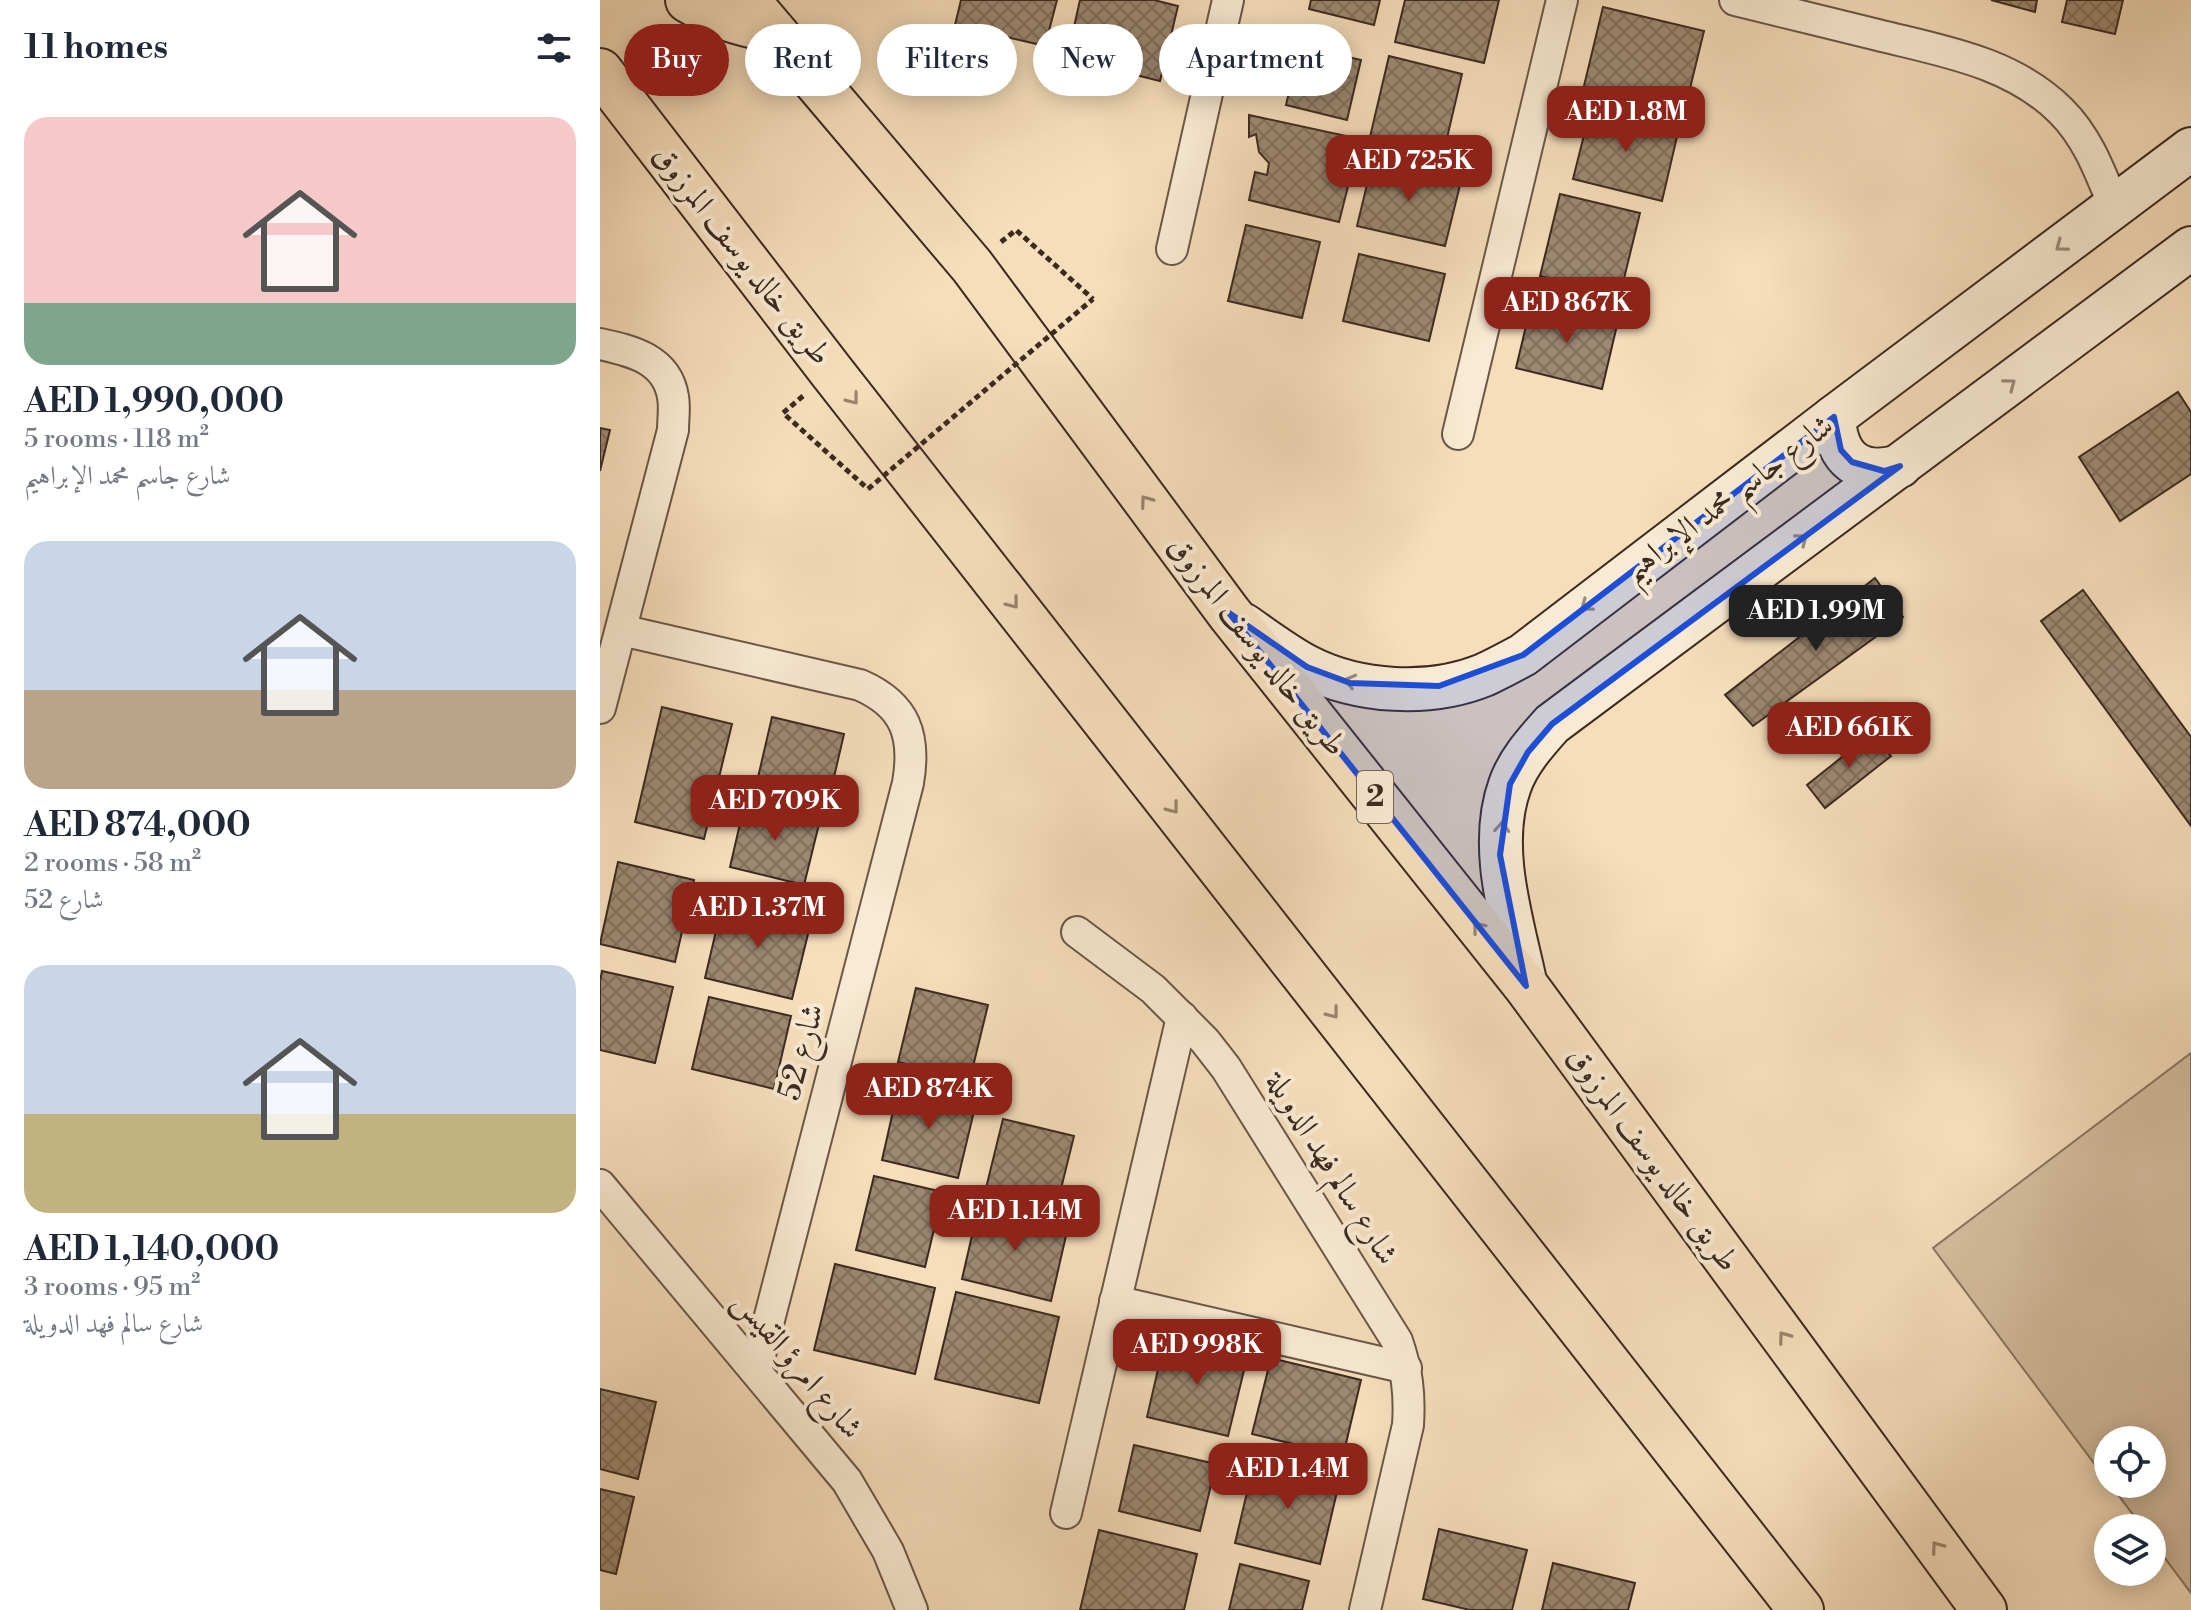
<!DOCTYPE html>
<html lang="en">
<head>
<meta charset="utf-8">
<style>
	body { margin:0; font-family:"Libre Bodoni",Amiri,serif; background:#f2f2f3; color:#1f2937; height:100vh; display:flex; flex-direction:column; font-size:30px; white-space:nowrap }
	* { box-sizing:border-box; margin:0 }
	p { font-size:26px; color:#747a83 }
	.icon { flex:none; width:44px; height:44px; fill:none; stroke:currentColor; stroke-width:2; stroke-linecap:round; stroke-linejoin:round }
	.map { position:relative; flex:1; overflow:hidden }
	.details { display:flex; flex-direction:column; background:#fff; width:600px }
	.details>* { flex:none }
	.guide { position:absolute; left:24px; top:24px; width:760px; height:72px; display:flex; gap:16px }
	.buttons { position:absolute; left:1494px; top:1426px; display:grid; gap:16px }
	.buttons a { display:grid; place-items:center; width:72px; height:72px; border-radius:50%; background:#fff; box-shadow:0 4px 20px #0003; font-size:40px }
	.price { position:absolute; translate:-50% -68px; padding:0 18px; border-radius:16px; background:#8f2418; color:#fff; font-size:26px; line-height:52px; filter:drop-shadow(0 2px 4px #0008) }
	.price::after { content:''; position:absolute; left:50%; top:48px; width:24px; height:18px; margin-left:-12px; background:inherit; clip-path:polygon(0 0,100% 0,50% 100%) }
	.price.current { background:#222; color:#fff }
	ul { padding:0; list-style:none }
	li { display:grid; align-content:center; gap:16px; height:424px; padding:0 24px }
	li span { display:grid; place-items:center; height:248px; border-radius:24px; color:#555 }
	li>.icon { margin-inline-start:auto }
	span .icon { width:144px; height:144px; fill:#fffc; stroke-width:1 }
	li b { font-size:34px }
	h2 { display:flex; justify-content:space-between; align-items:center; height:96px; padding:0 24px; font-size:34px }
	.tag { padding:0 28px; border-radius:36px; background:#fff; box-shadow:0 4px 20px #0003; font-size:28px; line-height:72px }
	.tag.current { background:#8f2418; color:#fff }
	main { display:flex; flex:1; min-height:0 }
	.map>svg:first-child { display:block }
	.pitch { fill:#d6bfa1; stroke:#897461; stroke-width:2 }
	.building { fill:url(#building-cross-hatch); stroke:#3c2a21; stroke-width:2 }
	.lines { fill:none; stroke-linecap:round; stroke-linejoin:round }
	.street-casing { stroke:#6a5748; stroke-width:34 }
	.secondary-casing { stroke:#3c2a21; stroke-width:46 }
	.primary-casing { stroke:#3c2a21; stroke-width:48 }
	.path { stroke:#3c2a21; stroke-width:5; stroke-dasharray:6 4; stroke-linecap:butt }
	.street { stroke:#f9ead3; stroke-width:30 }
	.secondary { stroke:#f9ead3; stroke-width:42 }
	.primary { stroke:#f6debb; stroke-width:44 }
	.path-bridge { stroke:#3c2a21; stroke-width:5; stroke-dasharray:6 4; stroke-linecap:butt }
	.oneway { stroke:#9a8a7a }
	.oneway2 { stroke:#99846e }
	.marked { fill:#1d4ed8; fill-opacity:0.2; stroke:#1d4ed8; stroke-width:6; stroke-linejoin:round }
	.labels { text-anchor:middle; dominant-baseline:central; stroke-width:8; stroke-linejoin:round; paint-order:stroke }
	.shield { fill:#f9ead3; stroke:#756456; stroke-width:2 }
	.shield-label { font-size:30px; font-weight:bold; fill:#3c2a21 }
	.street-label { font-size:32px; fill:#3c2a21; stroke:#f9ead3 }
</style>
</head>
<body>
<main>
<section class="details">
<h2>11 homes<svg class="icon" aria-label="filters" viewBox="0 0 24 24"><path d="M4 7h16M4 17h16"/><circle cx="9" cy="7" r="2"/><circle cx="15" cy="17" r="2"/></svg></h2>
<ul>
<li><span style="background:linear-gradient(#f6c9c9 75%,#7fa58c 0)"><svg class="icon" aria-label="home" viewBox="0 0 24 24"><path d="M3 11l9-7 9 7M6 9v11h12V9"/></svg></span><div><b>AED 1,990,000</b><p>5 rooms · 118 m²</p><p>شارع جاسم محمد الإبراهيم</p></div></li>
<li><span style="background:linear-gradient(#c9d6e8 60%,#b9a48a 0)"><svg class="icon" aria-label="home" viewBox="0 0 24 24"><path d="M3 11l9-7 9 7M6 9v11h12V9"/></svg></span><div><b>AED 874,000</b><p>2 rooms · 58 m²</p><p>شارع 52</p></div></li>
<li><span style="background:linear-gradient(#c9d6e8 60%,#c2b280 0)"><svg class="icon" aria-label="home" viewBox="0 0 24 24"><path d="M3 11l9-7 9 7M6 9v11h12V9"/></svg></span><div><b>AED 1,140,000</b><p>3 rooms · 95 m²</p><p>شارع سالم فهد الدويلة</p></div></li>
</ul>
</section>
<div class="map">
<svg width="1591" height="1610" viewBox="0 0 1591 1610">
	<defs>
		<pattern id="building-cross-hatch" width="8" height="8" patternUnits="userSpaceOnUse" patternTransform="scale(2)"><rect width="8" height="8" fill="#9d8871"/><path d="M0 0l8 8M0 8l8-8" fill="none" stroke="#816f5c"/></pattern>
	</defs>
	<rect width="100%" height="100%" fill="#f6debb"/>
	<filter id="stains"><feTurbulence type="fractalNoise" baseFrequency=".0025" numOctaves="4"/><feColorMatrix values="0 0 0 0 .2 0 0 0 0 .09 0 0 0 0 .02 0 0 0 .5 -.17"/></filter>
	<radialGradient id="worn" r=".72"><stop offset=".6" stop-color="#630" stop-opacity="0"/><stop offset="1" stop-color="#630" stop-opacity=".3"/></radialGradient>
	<path class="pitch" d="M1591 1053V1593L1552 1541V1528H1543L1510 1484H1552V1440H1508V1482L1333 1248Z"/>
	<g class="building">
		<path d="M361 0H457L445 46 355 25Z"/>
		<path d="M480 0H554L578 6 560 81 467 58Z"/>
		<path d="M711 0H780L774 25 709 9Z"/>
		<path d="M805 0H899L884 63 795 42Z"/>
		<path d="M1391 0H1437L1435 12Z"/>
		<path d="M1467 0H1523L1515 34 1462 22Z"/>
		<path d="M1003 7 1104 31 1084 113 983 90Z"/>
		<path d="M700 46 761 60 747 120 686 105Z"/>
		<path d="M789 56 862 74 843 155 770 137Z"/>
		<path d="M991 107 1079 128 1062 201 973 179Z"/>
		<path d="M649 115 760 139 739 222 649 200 655 172 667 175 669 163 659 152 656 134 649 137Z"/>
		<path d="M773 160 861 181 845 246 757 226Z"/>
		<path d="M960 194 1040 213 1020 295 940 276Z"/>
		<path d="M646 225 720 242 702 318 628 301Z"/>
		<path d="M759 254 845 274 829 341 743 321Z"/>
		<path d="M932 301 1018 321 1002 389 916 368Z"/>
		<path d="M1578 392 1591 412V474L1520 521 1479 457Z"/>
		<path d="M0 428 10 430 0 471Z"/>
		<path d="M1275 578 1303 617 1153 726 1125 695Z"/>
		<path d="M1483 590 1591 737V826L1441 621Z"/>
		<path d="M62 707 132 724 104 839 35 822Z"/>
		<path d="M172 717 244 734 228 803 156 786Z"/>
		<path d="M1272 733 1291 756 1225 808 1207 785Z"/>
		<path d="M145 802 220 820 204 885 130 867Z"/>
		<path d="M18 862 94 880 75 962 0 944Z"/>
		<path d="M123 901 211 922 192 999 105 978Z"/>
		<path d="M2 971 73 987 55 1063 0 1050V981Z"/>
		<path d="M316 988 388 1005 370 1079 298 1062Z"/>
		<path d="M109 997 191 1016 174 1089 92 1069Z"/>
		<path d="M299 1085 376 1103 358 1178 282 1160Z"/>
		<path d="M403 1119 474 1136 457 1205 386 1188Z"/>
		<path d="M274 1176 343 1192 325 1267 256 1250Z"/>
		<path d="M379 1205 468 1227 451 1301 362 1279Z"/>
		<path d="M235 1264 335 1288 315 1374 214 1350Z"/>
		<path d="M356 1292 459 1317 439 1403 335 1379Z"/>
		<path d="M565 1339 647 1358 628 1436 547 1417Z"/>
		<path d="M671 1358 761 1380 743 1456 652 1434Z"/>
		<path d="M0 1389 56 1402 38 1479 0 1469Z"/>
		<path d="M534 1445 616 1464 600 1531 519 1511Z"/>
		<path d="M655 1459 740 1479 720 1564 635 1543Z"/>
		<path d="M0 1489 34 1497 16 1574 0 1570Z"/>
		<path d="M839 1529 927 1550 912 1610H870L823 1599Z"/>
		<path d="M499 1530 597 1554 584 1610H480Z"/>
		<path d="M953 1563 1035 1583 1028 1610H942Z"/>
		<path d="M640 1564 709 1581 702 1610H629Z"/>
	</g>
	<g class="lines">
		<defs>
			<g id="street">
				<path d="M1135 0C1183 12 1230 23 1278 35 1342 51 1412 62 1461 111 1488 138 1500 172 1514 206"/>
				<path d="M572 249 628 0"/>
				<path d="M0 344C32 351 67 359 73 397 75 407 73 420 73 430L0 708"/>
				<path d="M858 434 962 0"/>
				<path d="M21 630 260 685C306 705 316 736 308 783L156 1370"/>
				<path d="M477 932 553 989 605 1041 626 1068 797 1341C807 1370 810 1394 808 1425L765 1610"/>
				<path d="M0 1185 247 1481 288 1551 312 1610"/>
				<path d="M515 1301 806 1368"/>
				<path d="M466 1513 582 1017"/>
			</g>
			<g id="secondary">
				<path d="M1234 417C1236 459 1259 478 1300 466"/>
				<path d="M644 625C664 639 684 654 706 666 758 693 830 697 884 675 897 669 910 662 923 655L1234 417 1591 149"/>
				<path d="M926 986C913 923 887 848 910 785 918 762 935 743 952 724L1591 248"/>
			</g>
			<g id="primary">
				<path d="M88 0C115 16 140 24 171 29"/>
				<path d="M147 0 372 266 629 613 926 986 1384 1610"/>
				<path d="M0 71 231 371 1201 1610"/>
			</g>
		</defs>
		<use href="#street" class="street-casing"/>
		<use href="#secondary" class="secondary-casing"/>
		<use href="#primary" class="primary-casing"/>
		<g class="path">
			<path d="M401 242 416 230 493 299"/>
			<path d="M203 396 183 413 268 489"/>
		</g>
		<use href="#street" class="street"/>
		<use href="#secondary" class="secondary"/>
		<use href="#primary" class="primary"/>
		<path class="path-bridge" d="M268 489 493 299"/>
	</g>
	<defs><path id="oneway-chevron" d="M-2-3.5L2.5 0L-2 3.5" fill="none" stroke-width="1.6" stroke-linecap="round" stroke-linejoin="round" transform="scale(2)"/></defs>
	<g class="oneway">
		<use href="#oneway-chevron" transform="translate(1461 246) rotate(143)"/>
		<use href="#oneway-chevron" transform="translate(1410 384) rotate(-37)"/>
		<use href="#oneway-chevron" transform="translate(1202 539) rotate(-37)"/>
		<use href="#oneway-chevron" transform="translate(986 606) rotate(143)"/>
		<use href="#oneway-chevron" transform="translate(750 681) rotate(-166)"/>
		<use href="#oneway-chevron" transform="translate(902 827) rotate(-86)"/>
	</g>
	<g class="oneway2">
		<use href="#oneway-chevron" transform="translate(253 399) rotate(52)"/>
		<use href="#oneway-chevron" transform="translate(546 501) rotate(-126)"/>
		<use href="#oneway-chevron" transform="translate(413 603) rotate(52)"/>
		<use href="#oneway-chevron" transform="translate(573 808) rotate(52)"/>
		<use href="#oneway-chevron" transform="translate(878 927) rotate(-129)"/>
		<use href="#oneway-chevron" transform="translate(733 1013) rotate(52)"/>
		<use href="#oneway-chevron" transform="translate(1184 1337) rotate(-126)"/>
		<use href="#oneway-chevron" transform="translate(1337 1547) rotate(-126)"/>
	</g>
	<path class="marked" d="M1234 417 1241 450 1252 462 1284 471 1300 466 952 724 928 752 910 784 900 855 926 986 629 613 707 667 750 683 839 686 923 655Z"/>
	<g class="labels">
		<rect class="shield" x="757" y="771" width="36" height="52" rx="6"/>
		<g class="shield-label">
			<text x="775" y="797">2</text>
		</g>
		<g class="street-label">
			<text transform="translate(142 255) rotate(52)">طريق خالد يوسف المرزوق</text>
			<text transform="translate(1128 498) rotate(-37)">شارع جاسم محمد الإبراهيم</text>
			<text transform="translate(657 646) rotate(52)">طريق خالد يوسف المرزوق</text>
			<text transform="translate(201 1052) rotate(-75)">شارع 52</text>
			<text transform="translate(1053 1159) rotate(54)">طريق خالد يوسف المرزوق</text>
			<text transform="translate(732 1168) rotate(58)">شارع سالم فهد الدويلة</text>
			<text transform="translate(198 1365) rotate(50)">شارع امرؤ القيس</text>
		</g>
	</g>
	<rect width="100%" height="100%" filter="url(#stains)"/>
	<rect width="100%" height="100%" fill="url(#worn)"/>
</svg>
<div class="buttons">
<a><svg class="icon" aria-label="locate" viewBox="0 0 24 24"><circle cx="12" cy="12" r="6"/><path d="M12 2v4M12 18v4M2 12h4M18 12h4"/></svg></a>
<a><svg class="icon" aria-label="layers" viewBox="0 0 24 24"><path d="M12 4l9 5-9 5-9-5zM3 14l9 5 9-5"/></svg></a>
</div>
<b class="price" style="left:1026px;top:154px">AED 1.8M</b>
<b class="price" style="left:809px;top:203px">AED 725K</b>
<b class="price" style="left:967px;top:345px">AED 867K</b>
<b class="price current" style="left:1216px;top:653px">AED 1.99M</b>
<b class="price" style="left:1249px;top:770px">AED 661K</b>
<b class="price" style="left:175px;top:843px">AED 709K</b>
<b class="price" style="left:158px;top:950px">AED 1.37M</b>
<b class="price" style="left:329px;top:1131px">AED 874K</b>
<b class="price" style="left:415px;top:1253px">AED 1.14M</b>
<b class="price" style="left:597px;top:1387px">AED 998K</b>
<b class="price" style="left:688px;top:1511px">AED 1.4M</b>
<div class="guide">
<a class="tag current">Buy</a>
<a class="tag">Rent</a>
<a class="tag">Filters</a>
<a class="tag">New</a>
<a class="tag">Apartment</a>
</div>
</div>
</main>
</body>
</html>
